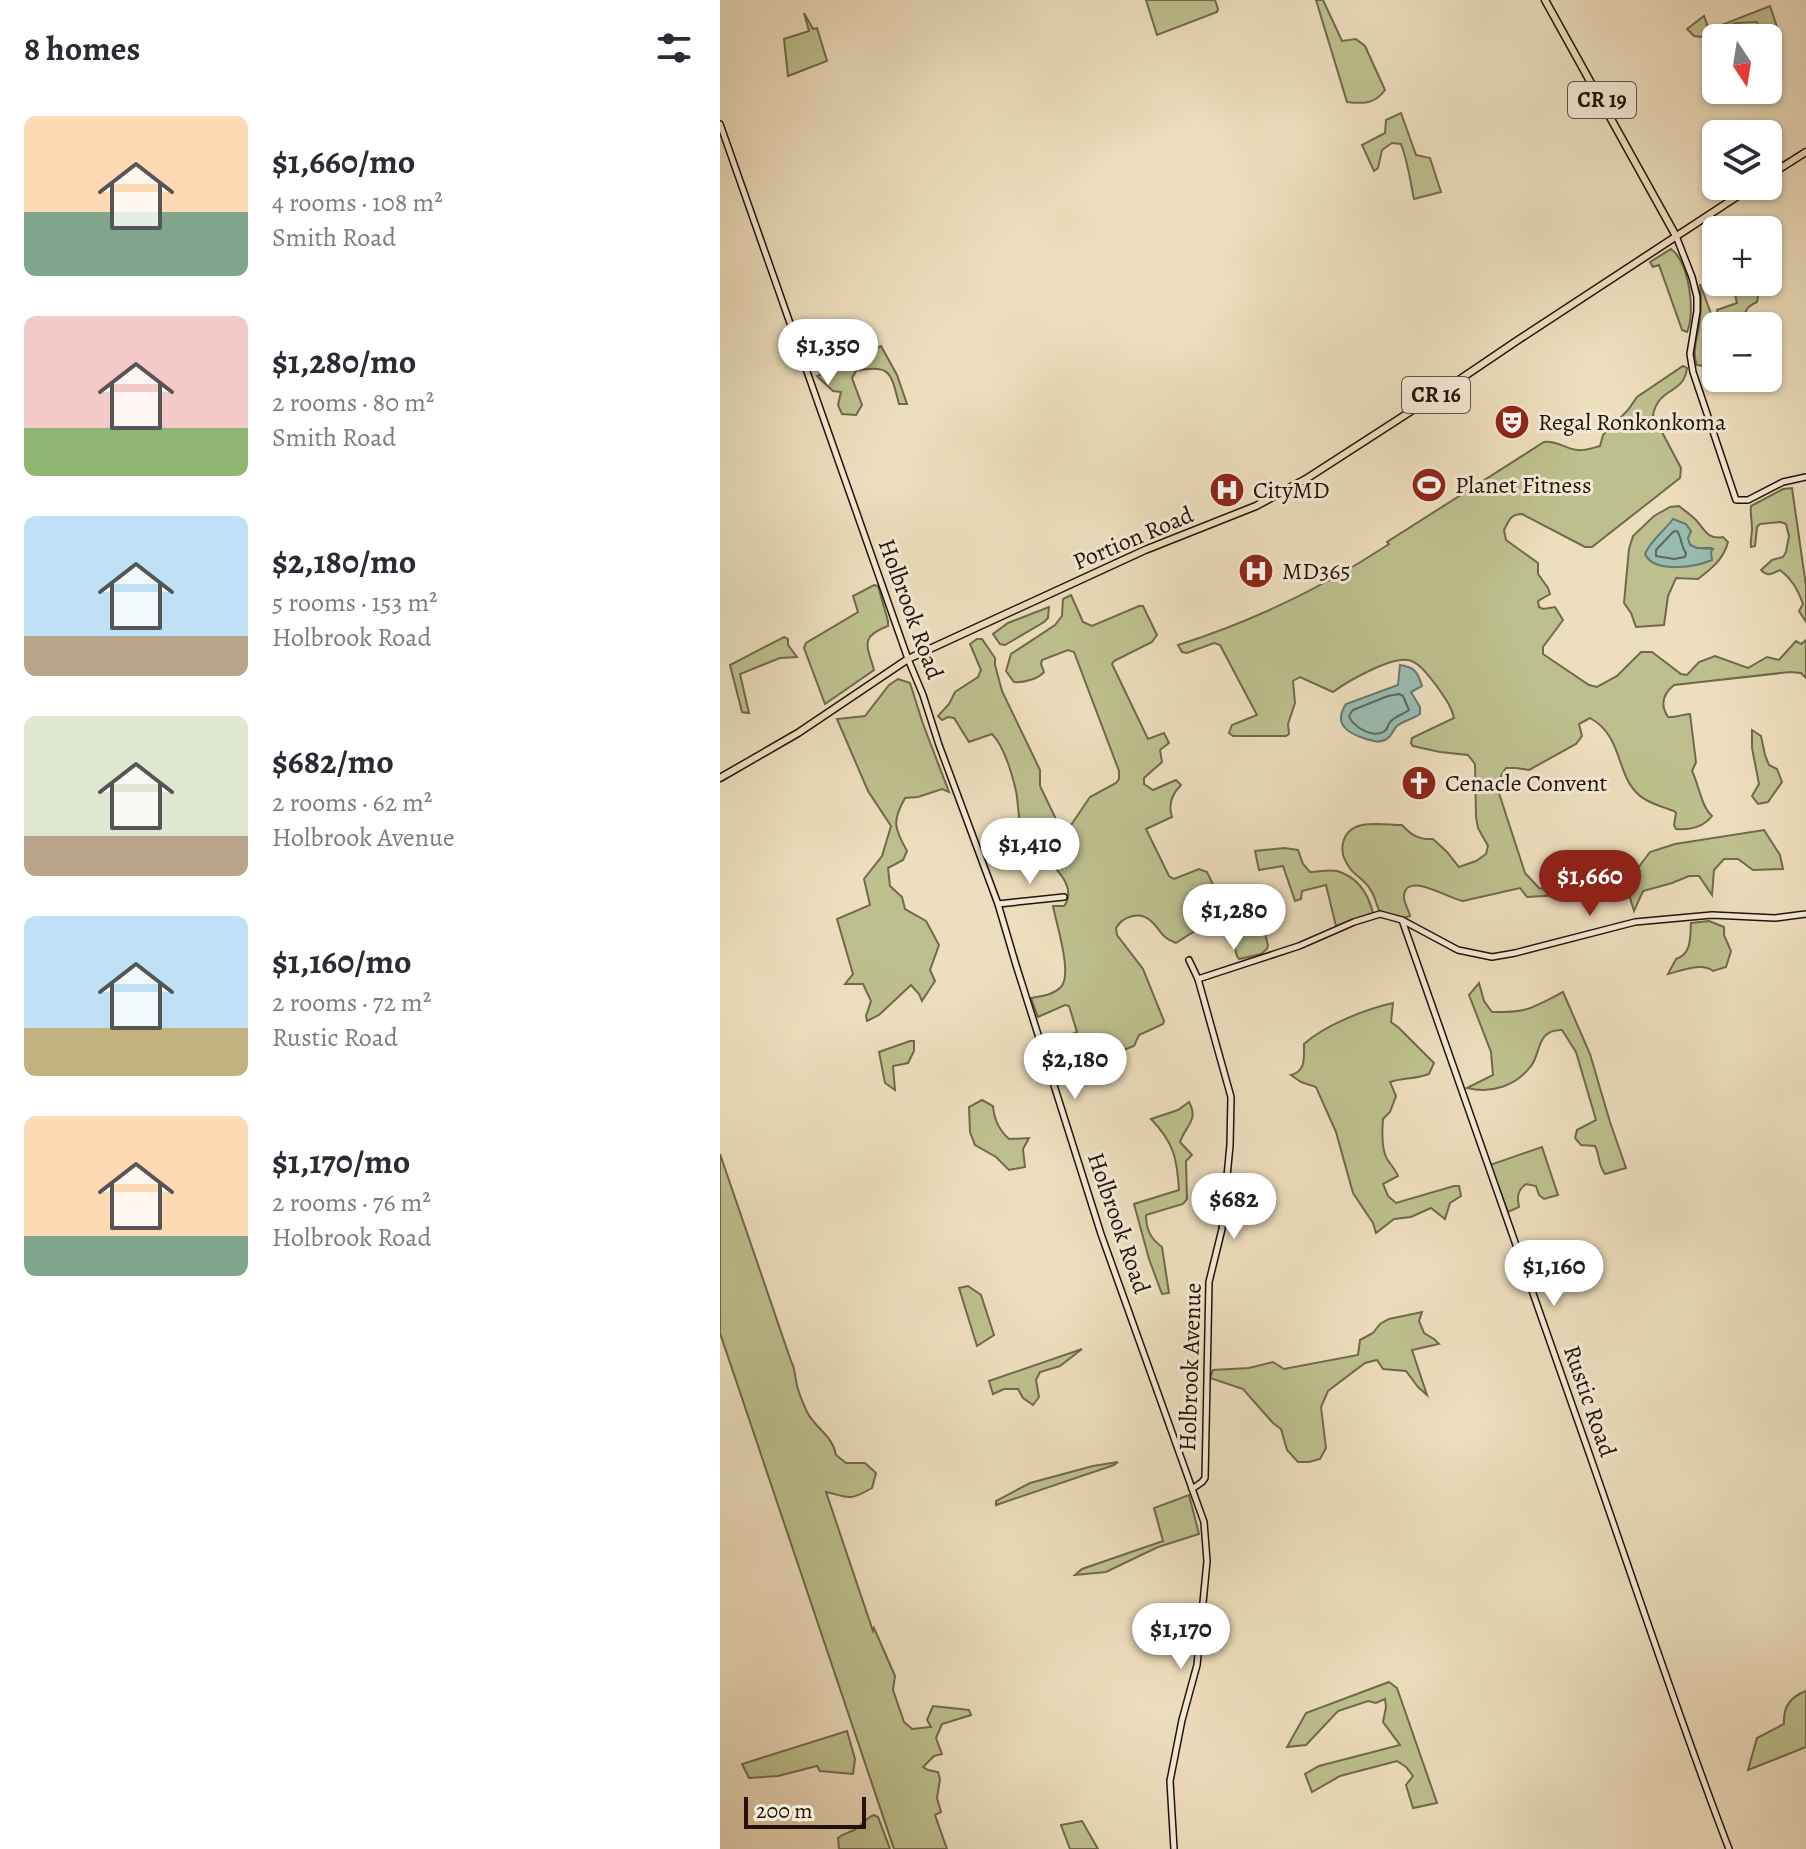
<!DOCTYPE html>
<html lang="en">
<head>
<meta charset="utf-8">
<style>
	body { margin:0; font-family:Alegreya,serif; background:#f7f7f7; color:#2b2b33; height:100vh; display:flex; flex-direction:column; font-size:30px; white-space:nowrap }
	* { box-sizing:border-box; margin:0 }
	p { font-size:26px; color:#7c7c81 }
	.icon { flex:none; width:44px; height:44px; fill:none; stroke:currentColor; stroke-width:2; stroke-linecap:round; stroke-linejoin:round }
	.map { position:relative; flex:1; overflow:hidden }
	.drawer { display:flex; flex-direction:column; background:#fff; width:720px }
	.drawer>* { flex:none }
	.needle { width:52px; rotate:168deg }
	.controls { position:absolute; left:982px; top:24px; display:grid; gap:16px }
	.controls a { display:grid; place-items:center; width:80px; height:80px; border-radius:12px; background:#fff; box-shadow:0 2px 6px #0004; font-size:40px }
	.scale { position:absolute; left:24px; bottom:20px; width:122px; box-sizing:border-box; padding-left:8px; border:4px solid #221209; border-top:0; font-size:22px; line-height:28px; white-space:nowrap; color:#221209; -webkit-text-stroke:6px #f3ead4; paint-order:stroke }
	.price { position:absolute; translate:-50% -68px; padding:0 18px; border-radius:28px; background:#fff; color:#222; font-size:26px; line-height:52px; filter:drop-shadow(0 2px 4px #0008) }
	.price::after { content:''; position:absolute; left:50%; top:48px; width:24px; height:18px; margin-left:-12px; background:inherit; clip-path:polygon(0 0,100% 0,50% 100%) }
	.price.selected { background:#8f2418; color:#fff }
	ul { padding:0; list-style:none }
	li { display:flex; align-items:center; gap:24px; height:200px; padding:0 24px }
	li span { display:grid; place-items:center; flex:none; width:224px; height:160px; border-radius:12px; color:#555 }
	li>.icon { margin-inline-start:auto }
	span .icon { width:96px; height:96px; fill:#fffc; stroke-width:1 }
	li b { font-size:34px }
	h2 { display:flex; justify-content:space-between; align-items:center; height:96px; padding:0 24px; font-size:34px }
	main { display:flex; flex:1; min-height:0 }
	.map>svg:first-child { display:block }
	.green { fill:#bdc08e; stroke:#70694c; stroke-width:2; fill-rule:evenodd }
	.water { fill:#99bcb1; stroke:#69786e; stroke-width:2 }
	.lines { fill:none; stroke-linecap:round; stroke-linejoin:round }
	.shore { stroke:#5e675d; stroke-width:2 }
	.secondary-casing { stroke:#221209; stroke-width:8 }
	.primary-casing { stroke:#221209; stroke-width:9 }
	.secondary { stroke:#f3ead4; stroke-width:5 }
	.primary { stroke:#eddebd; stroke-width:6 }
	.labels { text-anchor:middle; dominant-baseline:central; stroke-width:6; stroke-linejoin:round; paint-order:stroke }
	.shield { fill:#f3ead4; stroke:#615346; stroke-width:2 }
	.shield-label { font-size:22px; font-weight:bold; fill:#221209 }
	.poi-label { font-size:24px; fill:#221209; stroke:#f3ead4; text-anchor:start }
	.street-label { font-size:24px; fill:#221209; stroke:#f3ead4 }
</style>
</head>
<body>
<main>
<section class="drawer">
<h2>8 homes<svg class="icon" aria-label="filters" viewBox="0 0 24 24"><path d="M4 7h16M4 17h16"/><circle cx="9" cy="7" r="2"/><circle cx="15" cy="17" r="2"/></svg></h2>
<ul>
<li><span style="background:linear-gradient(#ffd9b3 60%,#7fa58c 0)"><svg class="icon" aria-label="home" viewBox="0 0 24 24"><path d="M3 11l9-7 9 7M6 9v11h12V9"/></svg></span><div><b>$1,660/mo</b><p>4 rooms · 108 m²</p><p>Smith Road</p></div></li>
<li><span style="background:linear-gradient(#f6c9c9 70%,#8fb573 0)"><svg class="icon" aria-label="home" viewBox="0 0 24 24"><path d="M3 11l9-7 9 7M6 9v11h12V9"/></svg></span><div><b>$1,280/mo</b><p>2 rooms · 80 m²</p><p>Smith Road</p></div></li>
<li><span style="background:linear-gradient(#bfe0f5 75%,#b9a48a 0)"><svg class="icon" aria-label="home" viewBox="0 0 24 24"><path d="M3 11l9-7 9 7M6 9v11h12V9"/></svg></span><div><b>$2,180/mo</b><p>5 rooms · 153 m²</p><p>Holbrook Road</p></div></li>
<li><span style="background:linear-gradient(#dfe7d0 75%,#b9a48a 0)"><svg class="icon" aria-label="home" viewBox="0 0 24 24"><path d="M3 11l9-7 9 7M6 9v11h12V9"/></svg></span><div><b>$682/mo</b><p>2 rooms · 62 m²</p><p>Holbrook Avenue</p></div></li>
<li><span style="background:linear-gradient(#bfe0f5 70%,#c2b280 0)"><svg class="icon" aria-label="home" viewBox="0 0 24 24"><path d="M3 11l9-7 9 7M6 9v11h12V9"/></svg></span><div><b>$1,160/mo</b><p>2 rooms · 72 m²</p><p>Rustic Road</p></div></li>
<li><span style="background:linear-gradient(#ffd9b3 75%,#7fa58c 0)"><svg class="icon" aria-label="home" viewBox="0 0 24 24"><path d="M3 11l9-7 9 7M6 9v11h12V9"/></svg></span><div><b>$1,170/mo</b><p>2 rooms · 76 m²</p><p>Holbrook Road</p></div></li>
</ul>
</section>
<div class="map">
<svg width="1086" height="1849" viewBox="0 0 1086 1849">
	<rect width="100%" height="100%" fill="#eddebd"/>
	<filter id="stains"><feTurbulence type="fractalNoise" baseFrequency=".0025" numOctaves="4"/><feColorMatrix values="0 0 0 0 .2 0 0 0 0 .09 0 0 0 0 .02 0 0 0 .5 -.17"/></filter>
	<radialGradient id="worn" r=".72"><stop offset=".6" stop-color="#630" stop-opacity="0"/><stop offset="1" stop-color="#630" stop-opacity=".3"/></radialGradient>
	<g class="green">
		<path d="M426 0H495L498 9 497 12 437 35Z"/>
		<path d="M596 0H603L622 41 636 39 645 46 665 90C655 104 643 104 627 102Z"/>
		<path d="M1050 6 1057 27 1042 29 1039 27 1037 22 1016 23 981 37 974 36 967 29 984 16 989 30Z"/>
		<path d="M84 13 93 29 97 28 107 61 68 76 64 39 89 31Z"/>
		<path d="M681 113 696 155 710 158 721 192 694 199C690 180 688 162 681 144L672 143 662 150 658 168 654 171 642 145 665 133 666 120Z"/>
		<path d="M951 249C969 262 976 312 967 332L962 330 961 327 939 265 933 267 930 262Z"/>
		<path d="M1012 282H1033L1038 297 1037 302C1028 306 1024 310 1025 320L1015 326H996V359L983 366 977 365C971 351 979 334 980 318 982 307 981 296 980 284L992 316 998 314 997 310 1017 303Z"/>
		<path d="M161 346 177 375 187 404H179C171 374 171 363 136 371L132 378 142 405 136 415 122 414 118 405 121 392 113 391 97 376Z"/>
		<path d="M963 366 967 368C964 395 939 386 933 415L961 468 960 478 872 547H865L802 514C790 514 789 521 784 530L786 540 818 563V574L828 588 830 594 818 601 819 607 823 609 835 607 843 620 823 647V654L869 685 877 687 897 676 921 652H932L961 674 967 675 979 662 995 656 1028 668 1047 657 1059 660 1076 641 1081 644 1086 640V678L1081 673 1070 672 954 685C943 694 940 705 948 717 956 718 962 714 970 714L976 762 972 771C979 785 981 806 992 816 983 828 970 830 956 829L954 825 956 813 954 811C942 807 928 803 919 795 895 774 904 737 870 718L859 724 862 736 856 744 809 770 796 768H786L782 774 777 787 805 873 819 888 833 890H844L857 865 869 861 880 872 899 874 918 868 930 852 955 844 1044 830 1060 855 1063 869 1033 870 1018 859H1004L994 870 992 895 979 876H969L952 883 923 891 914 911 907 888 897 890 873 901H854L842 895 807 897 800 888 743 901C731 900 686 870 684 896 683 902 689 910 690 916L684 918 660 912C656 905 655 895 650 889 645 880 634 875 629 867 624 859 621 853 623 843 629 817 662 825 682 825 691 835 699 840 713 839L727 852 739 867 756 861 766 854 768 846 758 828 756 817 755 764 748 755 720 752 693 746 691 743 692 738 734 718C731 705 724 697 716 685 709 677 700 662 688 660 670 657 628 681 613 692L580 677 573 681 575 703 568 724 569 734 566 736H513L509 733 512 725 537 715 500 645 494 643 467 653 462 652 458 645C530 622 602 588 666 546L669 544 667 542 824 442C836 440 846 449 858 450 866 451 872 448 880 446L883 435 908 410 917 397Z"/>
		<path d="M1072 488 1086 586V622L1079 611 1083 604C1079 592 1071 578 1060 570 1052 574 1048 577 1041 570L1052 560 1063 557 1066 552 1069 536 1066 524 1061 522 1040 524 1037 527 1035 546 1031 547C1030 541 1032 535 1032 529 1032 521 1030 514 1031 506L1063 489Z"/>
		<path d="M959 506C965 511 971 515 976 520 985 530 988 540 1003 537L1008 542C1004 559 991 569 978 579L956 578 948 596 944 625 916 627 911 613 904 603 909 549 913 536 934 516 950 507ZM953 520 971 531 967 538 970 545 977 548H991L990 555 972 565 934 541 943 533Z"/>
		<path d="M154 585 158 586 168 621V626C138 637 148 647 154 670L105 704 84 648 86 643 138 612 133 596Z"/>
		<path d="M351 595 363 622 372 626 419 606H423L437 635 432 642 394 661 392 664 428 739 444 733 449 743 440 750 442 762 424 778V784L433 790 456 780 461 785C452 794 448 805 452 817L426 829 449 876 454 879 479 869 487 872 498 895 505 898H533L537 903 548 945 547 949 541 954 519 959 517 956 509 926C488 920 473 932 456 943 439 936 442 931 431 921 420 911 403 916 396 928L397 935 423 969 444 1021 443 1024 419 1035 414 1046 385 1057 368 1038 329 1052 327 1044 357 1032 349 1006 345 1005 318 1017 311 998C322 996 333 995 341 987 353 974 336 923 333 906H344C363 882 315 852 305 834 297 821 299 806 296 791 292 774 284 746 272 734L249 742 234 718 228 717 222 720 218 716 229 704 235 692 258 677 261 670 250 644 257 639H262L275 658V665L282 691 320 770V786L335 817 339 832 342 835 345 834 370 797 396 783 399 779V771L354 652 348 650 322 660 321 664 324 672C318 679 303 683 294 682L286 671 291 654 335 625 342 616 343 599Z"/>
		<path d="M329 607 328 618 324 622 285 645 280 644 273 634 288 623Z"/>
		<path d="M64 637 68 639V645L77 657 60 658 20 674 29 713 22 712 10 665Z"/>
		<path d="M178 679 190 683 203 724 229 792 222 789 198 797 185 798C172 821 174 828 187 851L183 860 168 868 170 886 182 897 185 909 206 921 219 945 210 970 215 981 202 1001 199 994 191 985 159 1015 147 1021 146 1016 151 1001 143 984H125L133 974 117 919 150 905 144 879 162 856 171 826 148 791 117 719 145 716 169 685Z"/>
		<path d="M1032 730 1041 736 1045 755 1049 765 1057 769 1062 782 1048 802 1038 804 1032 796 1039 784 1032 748Z"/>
		<path d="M564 848 578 850 583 864 590 872C598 872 610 869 617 871 638 877 648 893 653 913L616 926 606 885 582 891 581 899 575 901 563 866 539 870 535 851Z"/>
		<path d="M989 921 1004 927V935L1011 951 1006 967 993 971C981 962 961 971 948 974L956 959C972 954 970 937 971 923Z"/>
		<path d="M759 983 764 1001 772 1012C807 1013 813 1008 843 992L870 1054 890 1122 906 1168 885 1174C878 1165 880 1156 875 1146L861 1145 855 1138 857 1130 876 1120 856 1052 842 1030C816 1029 821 1054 811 1066 796 1086 771 1094 747 1088L773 1075 771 1052 749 995Z"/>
		<path d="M673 1003 671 1022 679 1028 714 1063 709 1074C696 1079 683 1078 670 1082L676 1096 670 1112 663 1119C662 1131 661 1148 667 1159 671 1165 675 1169 678 1176L663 1184 668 1196 676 1203 734 1186H739L741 1196 730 1203 725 1219 711 1208 691 1217 674 1219 656 1233 653 1223 633 1193 616 1132 596 1087 581 1082 571 1075C586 1071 584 1058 584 1044 605 1025 646 1009 673 1003Z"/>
		<path d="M190 1041H194V1051L188 1063 173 1066 175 1090 165 1083 159 1052Z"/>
		<path d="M262 1100 273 1106C274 1119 279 1130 289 1139L309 1138 303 1149 305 1167 289 1170 276 1157 255 1145 250 1132 249 1107Z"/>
		<path d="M469 1102C479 1120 466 1125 460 1142L472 1155 466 1161 467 1199 463 1204 426 1215C426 1230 431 1239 442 1247L449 1293 442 1294 429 1259 414 1204 459 1190C457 1158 454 1143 431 1119L458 1110Z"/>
		<path d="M822 1147 838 1195 824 1199 819 1195 816 1186 806 1184C797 1191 797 1197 799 1207L788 1212 770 1165Z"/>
		<path d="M0 1154 71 1361C75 1368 74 1372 76 1380 77 1390 83 1403 87 1412 96 1429 113 1436 116 1455L126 1463H145L156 1473 152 1488C128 1502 129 1497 106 1492L153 1631 154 1628 175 1676 173 1690 184 1722 192 1729 211 1727 207 1720 213 1706 249 1710 251 1715 222 1724 216 1738 222 1754 214 1756 203 1767 208 1770 218 1772 220 1779 217 1798 221 1812 215 1815 227 1849H174L0 1333Z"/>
		<path d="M248 1286 261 1295 274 1335 257 1346 239 1288Z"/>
		<path d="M702 1312 699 1321 704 1333 714 1339 719 1344 692 1350 707 1395 698 1387 686 1371 663 1369 657 1360 645 1363 608 1391 601 1407 606 1448 600 1459 589 1462H578L567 1450 561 1429 553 1423 523 1389 490 1378 493 1370 529 1368 553 1362 564 1369 638 1355 640 1340 653 1333 660 1324 669 1319Z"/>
		<path d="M362 1349 340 1366 320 1372 316 1380 319 1397 313 1405 303 1398 298 1389H284L273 1394 269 1381Z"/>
		<path d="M398 1462 394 1465 276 1505V1501L310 1483 373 1466Z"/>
		<path d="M469 1495 479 1534 438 1547 386 1572 355 1575 362 1569 443 1541 434 1508Z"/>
		<path d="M669 1682 677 1688 717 1803 693 1808 686 1785 693 1776 686 1767 677 1761 620 1776 592 1792 585 1774 599 1766 680 1745 663 1722 666 1707 665 1699 656 1703 648 1701 618 1711 586 1745 567 1747 586 1713Z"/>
		<path d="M1086 1691V1747L1028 1770 1037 1738 1064 1724C1063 1707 1070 1697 1086 1691Z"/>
		<path d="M127 1731 135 1759 133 1774 100 1771 97 1766 58 1776 29 1778 22 1764Z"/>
		<path d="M154 1815 158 1817 170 1849H119L118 1838C124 1833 128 1833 134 1830 142 1826 145 1818 154 1815Z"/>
		<path d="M362 1821 378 1849H350L341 1825Z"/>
	</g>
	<g class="water">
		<path d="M953 519 966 524 971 531 968 538 970 545 977 548 993 549 991 552 992 560C976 567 934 574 925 554 931 540 944 531 953 519Z"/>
		<path d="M680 665C694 667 698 672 702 686L691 692 700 707V714C693 719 683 721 677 726 672 731 672 737 665 740 658 743 653 741 646 739 627 733 613 724 626 704L678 685Z"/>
	</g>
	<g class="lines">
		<g class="shore">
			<path d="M957 531C961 535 961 547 966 553L965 557 954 559 936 556V550L953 532Z"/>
			<path d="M679 694 683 696 689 710C684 714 676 716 671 721 665 727 671 727 663 732 653 738 633 727 629 716L633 710 668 696Z"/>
		</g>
		<defs>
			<g id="secondary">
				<path d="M0 124 188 659 203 695 219 745 278 904 296 965 381 1234 484 1522 487 1561 477 1665 462 1720 450 1781 454 1849"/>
				<path d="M956 236 972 277 977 297V311L970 354 973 372 1016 500H1028L1063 482 1086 477"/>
				<path d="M278 904 344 897"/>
				<path d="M682 920C739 1086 799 1250 856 1416 907 1560 954 1706 1009 1849"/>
				<path d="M469 960 478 979 511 1097 510 1145 502 1229 489 1282 485 1478 482 1482 472 1489"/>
				<path d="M478 979 579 946 634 922 660 914 682 920 738 950 772 957 795 953 915 922 992 915 1055 918 1086 914"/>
			</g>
			<g id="primary">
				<path d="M825 0 956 236"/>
				<path d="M1048 176 1086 152"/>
				<path d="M0 778 78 733 188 659 425 550 536 506 586 479 733 384 798 340 1033 186"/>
			</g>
		</defs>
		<use href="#secondary" class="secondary-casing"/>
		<use href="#primary" class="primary-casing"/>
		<use href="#secondary" class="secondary"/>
		<use href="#primary" class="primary"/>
	</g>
	<defs>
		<symbol id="theatre-disc" viewBox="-11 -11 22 22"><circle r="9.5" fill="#8f2418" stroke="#f3ead4"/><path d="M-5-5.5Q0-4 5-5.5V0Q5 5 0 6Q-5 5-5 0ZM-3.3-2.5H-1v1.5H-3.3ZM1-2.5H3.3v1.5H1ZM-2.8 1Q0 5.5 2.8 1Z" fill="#fff"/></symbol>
		<symbol id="stadium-disc" viewBox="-11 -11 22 22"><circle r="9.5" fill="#8f2418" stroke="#f3ead4"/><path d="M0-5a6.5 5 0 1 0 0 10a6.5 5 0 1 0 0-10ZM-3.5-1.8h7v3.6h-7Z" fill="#fff"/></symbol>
		<symbol id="hospital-disc" viewBox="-11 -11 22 22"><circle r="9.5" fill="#8f2418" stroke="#f3ead4"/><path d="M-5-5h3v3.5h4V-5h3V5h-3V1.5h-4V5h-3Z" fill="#fff"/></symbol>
		<symbol id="church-disc" viewBox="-11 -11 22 22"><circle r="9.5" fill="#8f2418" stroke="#f3ead4"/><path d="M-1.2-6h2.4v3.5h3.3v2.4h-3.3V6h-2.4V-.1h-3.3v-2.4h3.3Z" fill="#fff"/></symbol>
	</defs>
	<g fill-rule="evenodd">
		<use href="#theatre-disc" x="772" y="402" width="40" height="40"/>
		<use href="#stadium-disc" x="689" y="465" width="40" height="40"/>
		<use href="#hospital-disc" x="487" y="470" width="40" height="40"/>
		<use href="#hospital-disc" x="516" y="551" width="40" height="40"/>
		<use href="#church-disc" x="679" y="763" width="40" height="40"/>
	</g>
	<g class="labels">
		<g class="shield">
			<rect x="848" y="82" width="68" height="36" rx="6"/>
			<rect x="682" y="377" width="68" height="36" rx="6"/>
		</g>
		<g class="shield-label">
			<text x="882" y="100">CR 19</text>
			<text x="716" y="395">CR 16</text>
		</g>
		<g class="poi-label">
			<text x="818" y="422">Regal Ronkonkoma</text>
			<text x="735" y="485">Planet Fitness</text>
			<text x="533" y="490">CityMD</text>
			<text x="562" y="571">MD365</text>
			<text x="725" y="783">Cenacle Convent</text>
		</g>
		<g class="street-label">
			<text transform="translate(413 538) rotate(-23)">Portion Road</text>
			<text transform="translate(191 609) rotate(70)">Holbrook Road</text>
			<text transform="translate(399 1223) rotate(71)">Holbrook Road</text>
			<text transform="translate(470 1367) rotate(-88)">Holbrook Avenue</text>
			<text transform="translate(870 1401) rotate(71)">Rustic Road</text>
		</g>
	</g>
	<rect width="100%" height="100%" filter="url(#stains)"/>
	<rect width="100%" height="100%" fill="url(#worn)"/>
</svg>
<div class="controls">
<a><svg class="needle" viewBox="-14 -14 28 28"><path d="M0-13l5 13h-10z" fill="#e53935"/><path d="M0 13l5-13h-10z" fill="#7c7c81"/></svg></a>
<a><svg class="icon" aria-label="layers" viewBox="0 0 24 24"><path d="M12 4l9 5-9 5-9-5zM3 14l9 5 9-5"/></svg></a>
<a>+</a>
<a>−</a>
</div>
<div class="scale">200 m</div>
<b class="price" style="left:108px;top:387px">$1,350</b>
<b class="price" style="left:310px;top:886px">$1,410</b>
<b class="price selected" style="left:870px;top:918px">$1,660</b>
<b class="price" style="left:514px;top:952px">$1,280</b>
<b class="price" style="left:355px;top:1101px">$2,180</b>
<b class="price" style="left:514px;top:1241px">$682</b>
<b class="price" style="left:834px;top:1308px">$1,160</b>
<b class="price" style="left:461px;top:1671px">$1,170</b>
</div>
</main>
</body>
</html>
